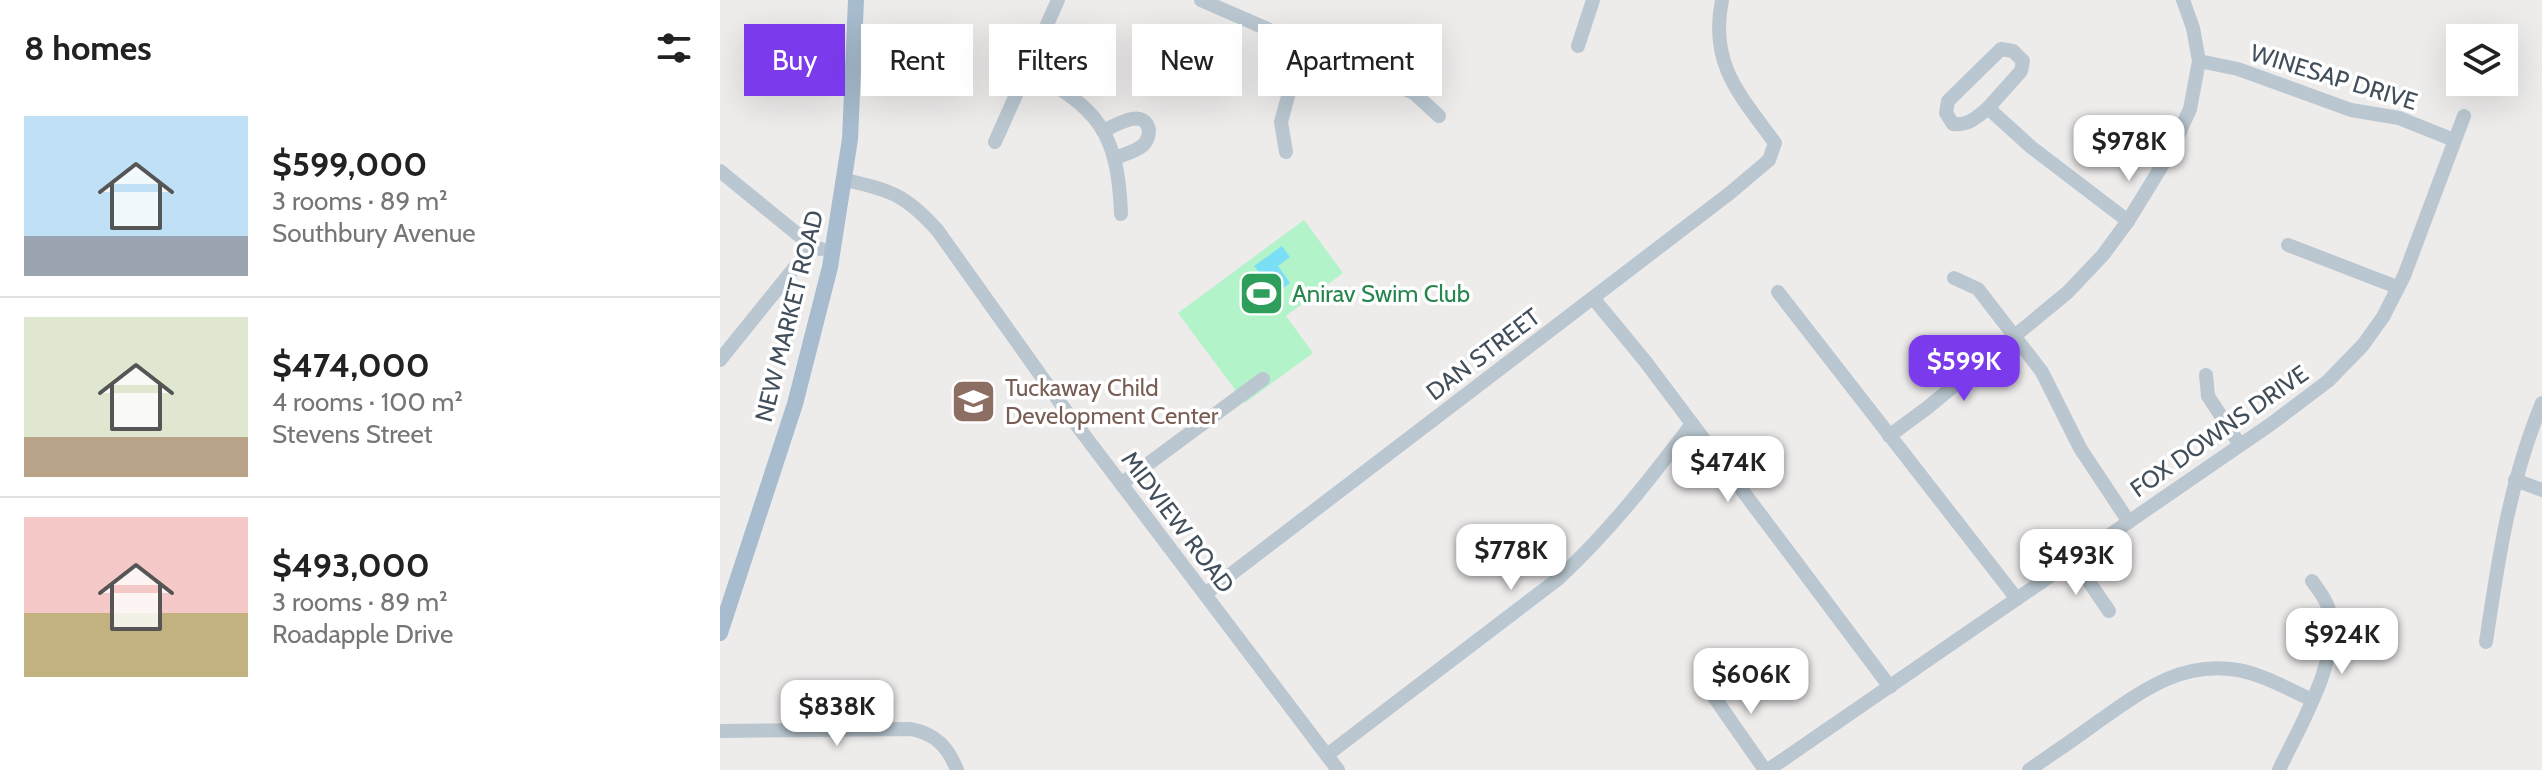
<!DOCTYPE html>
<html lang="en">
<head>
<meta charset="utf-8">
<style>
	body { margin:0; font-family:Cabin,sans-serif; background:#f2f2f2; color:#222; height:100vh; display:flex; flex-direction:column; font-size:30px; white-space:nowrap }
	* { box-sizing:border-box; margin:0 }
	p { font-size:26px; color:#767676 }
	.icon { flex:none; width:44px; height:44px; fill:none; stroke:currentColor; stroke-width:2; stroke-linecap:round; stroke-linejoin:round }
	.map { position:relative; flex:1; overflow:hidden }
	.drawer { display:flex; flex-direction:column; background:#fff; width:720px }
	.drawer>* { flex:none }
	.top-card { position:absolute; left:24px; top:24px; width:760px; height:72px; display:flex; gap:16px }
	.tools { position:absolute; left:1726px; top:24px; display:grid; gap:16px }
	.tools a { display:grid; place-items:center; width:72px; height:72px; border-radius:0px; background:#fff; box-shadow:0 8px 32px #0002; font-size:40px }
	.price { position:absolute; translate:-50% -68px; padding:0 18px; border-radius:16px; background:#fff; color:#222; font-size:26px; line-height:52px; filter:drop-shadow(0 2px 4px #0008) }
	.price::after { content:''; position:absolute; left:50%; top:48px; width:24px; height:18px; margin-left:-12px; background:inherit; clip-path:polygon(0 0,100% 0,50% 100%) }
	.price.on { background:#7c3aed; color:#fff }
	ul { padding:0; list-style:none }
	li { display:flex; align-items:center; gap:24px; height:200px; padding:0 24px }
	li+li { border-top:2px solid #e0e0e0 }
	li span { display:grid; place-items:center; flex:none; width:224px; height:160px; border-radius:0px; color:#555 }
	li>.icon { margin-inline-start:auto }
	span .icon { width:96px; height:96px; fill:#fffc; stroke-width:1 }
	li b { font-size:34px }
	h2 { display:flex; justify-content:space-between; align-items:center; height:96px; padding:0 24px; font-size:34px }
	.pill { padding:0 28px; border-radius:0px; background:#fff; box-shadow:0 8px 32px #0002; font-size:28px; line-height:72px }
	.pill.on { background:#7c3aed; color:#fff }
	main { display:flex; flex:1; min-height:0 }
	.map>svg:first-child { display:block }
	.green { fill:#b2f3c9 }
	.water { fill:#7adff5 }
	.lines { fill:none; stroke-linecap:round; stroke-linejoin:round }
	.minor { stroke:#bac7d0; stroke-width:14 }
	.major { stroke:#a7bcce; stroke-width:16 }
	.labels { text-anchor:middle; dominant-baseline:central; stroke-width:7; stroke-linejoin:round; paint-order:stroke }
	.street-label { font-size:24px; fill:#424f5a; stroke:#fff }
	.leisure-label { font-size:24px; fill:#27864d; stroke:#fff; text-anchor:start }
	.education-label { font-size:24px; fill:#785e54; stroke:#fff; text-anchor:start }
</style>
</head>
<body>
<main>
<section class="drawer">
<h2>8 homes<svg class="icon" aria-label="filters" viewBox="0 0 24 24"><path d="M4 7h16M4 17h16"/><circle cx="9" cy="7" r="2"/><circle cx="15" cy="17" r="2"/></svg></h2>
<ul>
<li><span style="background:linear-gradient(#bfe0f5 75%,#9aa5b1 0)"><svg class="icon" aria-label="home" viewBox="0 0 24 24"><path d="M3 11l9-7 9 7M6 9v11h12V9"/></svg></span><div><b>$599,000</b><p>3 rooms · 89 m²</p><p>Southbury Avenue</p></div></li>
<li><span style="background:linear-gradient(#dfe7d0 75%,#b9a48a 0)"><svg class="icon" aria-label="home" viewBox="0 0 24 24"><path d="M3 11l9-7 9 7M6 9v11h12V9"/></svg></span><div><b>$474,000</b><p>4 rooms · 100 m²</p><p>Stevens Street</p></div></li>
<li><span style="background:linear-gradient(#f6c9c9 60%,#c2b280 0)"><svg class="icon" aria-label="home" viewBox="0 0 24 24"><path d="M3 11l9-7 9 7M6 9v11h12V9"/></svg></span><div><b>$493,000</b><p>3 rooms · 89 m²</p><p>Roadapple Drive</p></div></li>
</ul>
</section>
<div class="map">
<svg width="1822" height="770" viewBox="0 0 1822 770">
	<rect width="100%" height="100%" fill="#eeebeb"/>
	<path class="green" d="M584 220 623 273 566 316 593 353 525 403 458 313Z"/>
	<path class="water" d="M562 246 570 257 558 266 570 283 546 300 538 289 547 282 534 266Z"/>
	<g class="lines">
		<g class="minor">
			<path d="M481 0 694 93 719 116"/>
			<path d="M858 46 873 0"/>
			<path d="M1479 61 1518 69 1631 110 1679 118 1734 140"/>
			<path d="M307 70C378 107 398 132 401 214"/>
			<path d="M1268 108C1257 117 1248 126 1233 124L1226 113 1228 101 1281 49 1293 51 1303 61 1301 71 1268 108 1311 147 1408 221"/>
			<path d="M383 131C396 125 424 107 429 130 429 135 428 139 425 143 419 151 404 154 395 158"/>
			<path d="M275 142 338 0"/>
			<path d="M566 152 561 122 582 45"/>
			<path d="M0 171 92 246 101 249"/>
			<path d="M125 180C171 190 186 195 218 231L346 411 618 770"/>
			<path d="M1568 245 1677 287"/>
			<path d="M1234 278 1258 289 1322 372 1360 448 1409 522"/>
			<path d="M1058 292 1297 599"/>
			<path d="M873 298 925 361 1170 687"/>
			<path d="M0 360 92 246"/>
			<path d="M1486 375 1488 396 1520 445"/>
			<path d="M1169 436 1207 408 1348 292 1383 255 1408 221 1451 151 1470 109 1479 61 1473 28 1463 0"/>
			<path d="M1795 480 1822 490"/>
			<path d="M401 484 543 379"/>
			<path d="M1354 560 1389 611"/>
			<path d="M485 594 1010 193 1049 160 1055 143C1020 95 989 64 1002 0"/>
			<path d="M1766 642C1778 560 1790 480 1822 403"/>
			<path d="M985 684 1045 770"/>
			<path d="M0 731 191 729C216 734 228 747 237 770"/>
			<path d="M607 755 838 579C889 532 930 479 972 424"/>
			<path d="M1048 770 1551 424 1608 381 1643 345 1663 317 1684 276 1744 116"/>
			<path d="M1309 770C1332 754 1356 738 1379 721 1422 691 1462 660 1518 670 1544 675 1568 689 1592 700"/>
			<path d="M1559 770C1579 727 1624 655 1608 607 1605 598 1598 589 1592 581"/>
		</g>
		<path class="major" d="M0 633 75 404 110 267 130 139 136 0"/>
	</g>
	<defs>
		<symbol id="stadium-square" viewBox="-11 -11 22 22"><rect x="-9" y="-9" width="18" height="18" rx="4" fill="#2e9e5b" stroke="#fff"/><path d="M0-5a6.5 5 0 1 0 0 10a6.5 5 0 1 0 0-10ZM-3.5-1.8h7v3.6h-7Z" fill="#fff"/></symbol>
		<symbol id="school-square" viewBox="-11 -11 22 22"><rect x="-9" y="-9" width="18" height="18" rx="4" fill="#8d6e63" stroke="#fff"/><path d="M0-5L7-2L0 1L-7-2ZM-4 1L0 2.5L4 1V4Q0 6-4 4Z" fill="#fff"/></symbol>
	</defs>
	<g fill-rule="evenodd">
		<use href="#stadium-square" x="516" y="268" width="51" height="51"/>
		<use href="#school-square" x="228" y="376" width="51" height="51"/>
	</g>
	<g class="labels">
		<g class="street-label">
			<text transform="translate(1614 77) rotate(17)">WINESAP DRIVE</text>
			<text transform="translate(69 316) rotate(-76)">NEW MARKET ROAD</text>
			<text transform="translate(763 354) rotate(-37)">DAN STREET</text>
			<text transform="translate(1499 431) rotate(-35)">FOX DOWNS DRIVE</text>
			<text transform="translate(458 522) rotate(53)">MIDVIEW ROAD</text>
		</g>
		<g class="leisure-label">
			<text x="572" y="293">Anirav Swim Club</text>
		</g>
		<g class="education-label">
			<text x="285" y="387">Tuckaway Child<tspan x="285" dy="28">Development Center</tspan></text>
		</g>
	</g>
</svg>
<div class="tools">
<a><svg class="icon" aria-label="layers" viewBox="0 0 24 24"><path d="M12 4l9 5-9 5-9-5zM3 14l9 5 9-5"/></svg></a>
</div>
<b class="price" style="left:1409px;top:183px">$978K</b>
<b class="price on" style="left:1244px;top:403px">$599K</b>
<b class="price" style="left:1008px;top:504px">$474K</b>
<b class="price" style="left:791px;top:592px">$778K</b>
<b class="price" style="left:1356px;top:597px">$493K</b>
<b class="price" style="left:1622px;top:676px">$924K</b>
<b class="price" style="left:1031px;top:716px">$606K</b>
<b class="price" style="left:117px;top:748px">$838K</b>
<div class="top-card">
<a class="pill on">Buy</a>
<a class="pill">Rent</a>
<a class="pill">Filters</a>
<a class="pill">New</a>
<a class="pill">Apartment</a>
</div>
</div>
</main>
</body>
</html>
